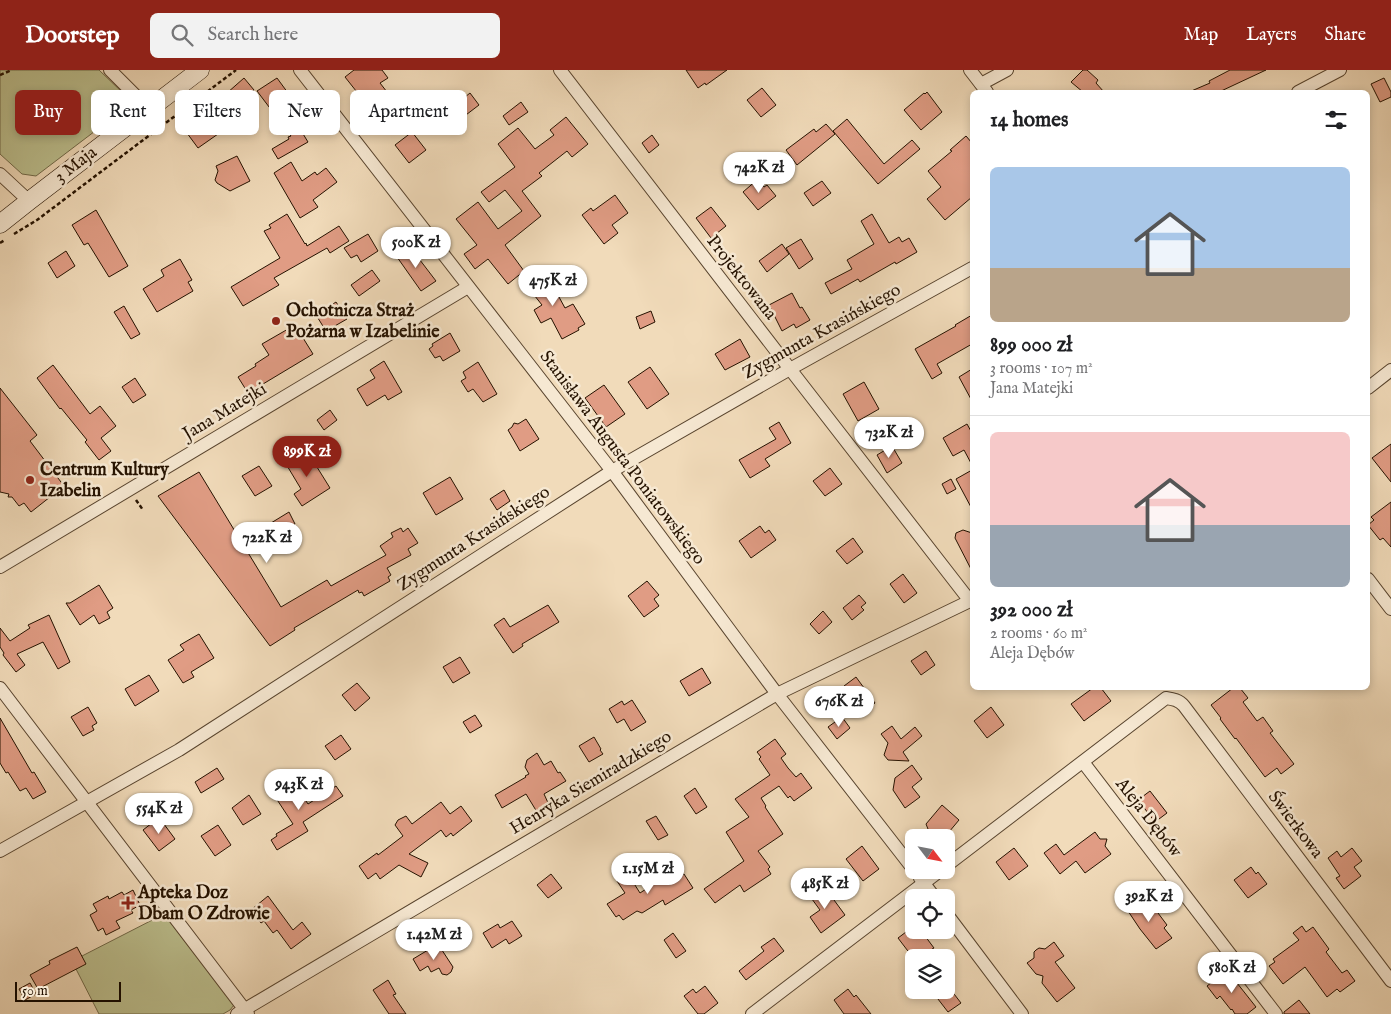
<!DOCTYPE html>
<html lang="en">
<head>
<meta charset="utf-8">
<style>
	body { margin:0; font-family:"IM FELL English",serif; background:#f2f2f2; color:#202124; height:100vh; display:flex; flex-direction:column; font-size:19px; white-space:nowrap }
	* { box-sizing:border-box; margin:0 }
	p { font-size:16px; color:#757577 }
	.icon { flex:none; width:28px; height:28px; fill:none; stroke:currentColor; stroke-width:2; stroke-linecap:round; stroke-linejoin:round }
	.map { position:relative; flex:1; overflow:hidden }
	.side { position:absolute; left:970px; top:20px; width:400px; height:600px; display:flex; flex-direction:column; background:#fff; border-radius:8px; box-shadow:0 2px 8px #0003 }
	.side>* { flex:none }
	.banner { position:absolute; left:15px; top:20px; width:475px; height:45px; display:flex; gap:10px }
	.needle { width:32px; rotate:122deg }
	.fabs { position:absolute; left:905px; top:759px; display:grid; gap:10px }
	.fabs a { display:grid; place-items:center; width:50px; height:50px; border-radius:8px; background:#fff; box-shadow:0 2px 8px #0003; font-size:25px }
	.scale { position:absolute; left:15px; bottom:12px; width:106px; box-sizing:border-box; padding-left:5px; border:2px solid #251200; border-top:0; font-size:14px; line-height:18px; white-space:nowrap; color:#251200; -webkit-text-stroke:4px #f6e8d2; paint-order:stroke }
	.price { position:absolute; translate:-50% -42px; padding:0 11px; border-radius:18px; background:#fff; color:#222; font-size:16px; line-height:32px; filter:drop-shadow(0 1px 2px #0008) }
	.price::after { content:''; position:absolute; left:50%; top:30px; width:15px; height:11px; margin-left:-8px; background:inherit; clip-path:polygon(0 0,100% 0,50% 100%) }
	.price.current { background:#8f2418; color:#fff }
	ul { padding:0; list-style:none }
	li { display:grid; align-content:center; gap:10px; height:265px; padding:0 20px }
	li+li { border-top:1px solid #e0e0e0 }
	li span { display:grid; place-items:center; height:155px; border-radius:8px; color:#555 }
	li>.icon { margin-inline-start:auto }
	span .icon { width:90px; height:90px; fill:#fffc; stroke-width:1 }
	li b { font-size:21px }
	h2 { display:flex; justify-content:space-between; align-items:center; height:60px; padding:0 20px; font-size:21px }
	.tag { padding:0 18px; border-radius:8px; background:#fff; box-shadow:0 2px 8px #0003; font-size:18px; line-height:45px }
	.tag.current { background:#8f2418; color:#fff }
	header { display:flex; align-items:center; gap:30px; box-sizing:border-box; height:70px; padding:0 25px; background:#8f2418; color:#fff }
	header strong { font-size:24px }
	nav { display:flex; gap:28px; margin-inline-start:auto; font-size:18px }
	.search { width:350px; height:45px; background:#f2f2f2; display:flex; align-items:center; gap:12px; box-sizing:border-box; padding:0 18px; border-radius:8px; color:#757577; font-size:19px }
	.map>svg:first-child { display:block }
	.green { fill:#bcc08f; stroke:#706948 }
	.building { fill:#e09c84; stroke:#251200 }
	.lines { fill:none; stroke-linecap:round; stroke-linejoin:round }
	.street-casing { stroke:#58442e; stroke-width:14 }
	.secondary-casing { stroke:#251200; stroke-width:19 }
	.path { stroke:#251200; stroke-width:2.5; stroke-dasharray:4 2.5; stroke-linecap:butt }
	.street { stroke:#f6e8d2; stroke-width:12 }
	.secondary { stroke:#f6e8d2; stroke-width:18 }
	.poi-dot { fill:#8f2418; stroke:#f6e8d2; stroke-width:2 }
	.labels { text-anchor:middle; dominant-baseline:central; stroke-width:5; stroke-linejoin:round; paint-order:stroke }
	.street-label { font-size:18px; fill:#251200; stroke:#f6e8d2 }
	.poi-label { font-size:18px; font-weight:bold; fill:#251200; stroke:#f6e8d2; text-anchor:start }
</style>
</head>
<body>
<header>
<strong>Doorstep</strong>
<div class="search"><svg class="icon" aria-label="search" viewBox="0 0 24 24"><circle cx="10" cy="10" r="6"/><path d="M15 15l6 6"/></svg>Search here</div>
<nav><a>Map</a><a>Layers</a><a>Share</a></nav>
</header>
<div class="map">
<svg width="1391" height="944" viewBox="0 0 1391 944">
	<rect width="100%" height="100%" fill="#f1dbba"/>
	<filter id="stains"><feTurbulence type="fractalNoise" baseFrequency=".004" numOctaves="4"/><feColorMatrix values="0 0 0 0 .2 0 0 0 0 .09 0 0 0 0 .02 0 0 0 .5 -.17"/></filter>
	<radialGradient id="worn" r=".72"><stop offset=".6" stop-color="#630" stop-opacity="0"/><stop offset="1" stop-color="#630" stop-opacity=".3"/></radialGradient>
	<g class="green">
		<path d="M0 0H99L124 24V39L36 106 22 104 0 84Z"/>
		<path d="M164 844 234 935 230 940 223 944H99L76 899 82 886Z"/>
	</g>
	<g class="building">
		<path d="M354 0H382L388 8 380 13 387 22 368 36 345 7Z"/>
		<path d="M686 0H727L706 15 705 13 698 18Z"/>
		<path d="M1083 0H1087L1098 10 1096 13 1104 22H1083L1071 12Z"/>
		<path d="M1230 0H1266L1219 22H1189L1210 13 1209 11Z"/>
		<path d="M244 8 254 20 236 36 227 26 229 24 227 23Z"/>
		<path d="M277 8 288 23 291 21 298 29 295 31 307 47 297 54 308 72 278 89 272 79 289 69 288 67 291 66 257 21Z"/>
		<path d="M1384 8 1391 22V27L1380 32 1371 14Z"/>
		<path d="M762 18 776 35 761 47 747 30Z"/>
		<path d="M927 22 942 42 921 60 904 40 924 23 925 24Z"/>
		<path d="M470 23 479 35 458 51 461 54 449 63 438 49Z"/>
		<path d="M521 32 528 42 509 55 503 46Z"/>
		<path d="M210 41 217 52 212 56 218 64 198 78 184 59Z"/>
		<path d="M566 47 588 74 572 87 567 81 539 103 542 106 522 121 541 146 505 175 524 201 508 214 488 189 475 199 464 184 477 175 456 149 478 132 498 159 522 141 505 120 489 132 481 122 515 97 498 74 518 58 535 79 554 65 550 60Z"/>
		<path d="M847 49 884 94 912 70 920 79 878 114 833 61Z"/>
		<path d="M826 54 835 64 797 95 786 80 814 59 816 62Z"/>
		<path d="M412 62 426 80 409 93 395 75Z"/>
		<path d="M652 65 659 75 649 83 642 73Z"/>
		<path d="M966 66 972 73V127L945 150 927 129 941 117 928 101 952 81 950 80Z"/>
		<path d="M237 86 250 111 230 121 217 113 215 110 218 101 216 96Z"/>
		<path d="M291 92 302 111 315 102 317 105 326 98 337 112 313 130 318 137 300 148 274 103Z"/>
		<path d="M758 109 764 117 767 115 776 126 758 140 743 122Z"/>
		<path d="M822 111 831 123 813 136 804 123Z"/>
		<path d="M615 125 628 143 612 155 618 163 604 174 582 145 591 138 593 141Z"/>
		<path d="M711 137 726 156 711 168 696 148Z"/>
		<path d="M96 140 128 196 109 207 88 173 84 175 72 155Z"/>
		<path d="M287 144 305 174 306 173 307 176 339 156 349 171 330 183 327 178 274 208 279 215 243 236 231 217 280 188 264 161 271 158 269 155Z"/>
		<path d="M872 144 889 173 899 167 902 172 909 168 917 182 896 194 895 192 860 212 858 209 831 224 825 213 852 199 847 190 874 174 861 151Z"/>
		<path d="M368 164 378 181 361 192 357 185 351 188 344 178Z"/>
		<path d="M801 169 813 189 799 199 786 178Z"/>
		<path d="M782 174 789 184 767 202 759 191Z"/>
		<path d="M410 177 436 211 421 221 397 187Z"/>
		<path d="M66 181 75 196 57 208 48 193Z"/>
		<path d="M180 189 192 210 188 212 193 221 157 242 143 219 164 206 161 200Z"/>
		<path d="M372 200 380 211 359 226 351 215Z"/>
		<path d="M537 200 559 227 565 238 573 234 585 254 578 258 579 260 562 269 551 248 541 253 534 240 542 235 523 211Z"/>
		<path d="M792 223 800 238 802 237 810 250 796 258 794 254 782 261 769 235Z"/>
		<path d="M336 232 347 249 326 261 316 245Z"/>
		<path d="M124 236 140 264 131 269 114 242Z"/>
		<path d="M651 241 655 252 640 259 636 247Z"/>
		<path d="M972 245V274L937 294 942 303 932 309 915 279 956 256 955 255Z"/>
		<path d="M295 255 313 284 248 323 238 307 256 296 255 294 269 285 262 274Z"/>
		<path d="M450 263 460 281 443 291 440 286 435 288 429 279 433 276 432 274Z"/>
		<path d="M740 269 750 287 725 300 715 284Z"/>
		<path d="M384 291 402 322 388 330 385 325 367 336 357 319 375 308 370 300Z"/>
		<path d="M478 292 497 324 483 332 473 319 468 322 461 311 466 308 463 302Z"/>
		<path d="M53 295 90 344 100 336 116 356 101 368 111 381 99 390 85 372 87 370 61 338 60 339 37 308Z"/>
		<path d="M650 297 669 324 647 339 628 312Z"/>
		<path d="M972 299V331L959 307Z"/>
		<path d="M135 308 146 325 133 333 122 317Z"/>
		<path d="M864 312 879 339 858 351 843 324Z"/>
		<path d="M604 315 625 344 606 357 585 328Z"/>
		<path d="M0 318 37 365 30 371 64 416 31 442 24 433 19 436 12 427H8L9 424 0 422Z"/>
		<path d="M330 340 337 350 324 360 317 350Z"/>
		<path d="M526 349 539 369 520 381 508 360 512 357 514 353 518 354Z"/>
		<path d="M779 352 791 373 765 389 770 396 750 408 739 390 776 369 769 358Z"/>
		<path d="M967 354 972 363V395L964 380 953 386 943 368Z"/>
		<path d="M1391 374V412L1372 388Z"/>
		<path d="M892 376 902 393 887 403 877 385Z"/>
		<path d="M307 381 330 418 302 436 294 424 301 419 286 394 292 391V390Z"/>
		<path d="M259 396 272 416 255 426 242 406Z"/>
		<path d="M830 398 842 414 825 426 813 411Z"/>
		<path d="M972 400V439L956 409Z"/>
		<path d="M199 402 281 537 327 510 331 516 386 485 380 476 393 467 391 463 401 458 403 462 408 458 418 473 408 479 411 485 387 498 391 505 388 507 390 511 364 526 362 522 359 523 358 520 294 558 295 560 270 576 158 426Z"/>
		<path d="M450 407 463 429 436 445 423 423Z"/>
		<path d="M951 409 956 419 947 424 942 414Z"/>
		<path d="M504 420 510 431 497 440 490 429Z"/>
		<path d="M1391 432V477L1383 468 1380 470 1368 455 1374 450 1371 447Z"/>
		<path d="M289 442 295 454 278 464 271 453Z"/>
		<path d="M760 456 765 463 769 460 776 470 751 488 739 471Z"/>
		<path d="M963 460 972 463V501L955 468 956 463Z"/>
		<path d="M853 468 863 482 847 494 836 481Z"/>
		<path d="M903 504 917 523 904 533 890 514Z"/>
		<path d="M647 511 659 525 654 529 659 536 644 547 628 526Z"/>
		<path d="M99 515 113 538 107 542 110 548 99 554 94 545 80 555 66 533H70Z"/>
		<path d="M859 525 866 533 861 537 864 540 852 550 843 538Z"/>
		<path d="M548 535 559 552 522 574 523 576 513 583 494 555 504 548 510 557Z"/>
		<path d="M823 541 832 552 819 564 810 554Z"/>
		<path d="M49 545 70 592 58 599 43 572 17 584 25 595 16 602 3 585 4 583 0 577V558L10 571 30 558 28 555Z"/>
		<path d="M199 564 214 588 191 602 194 607 183 613 168 590 184 580 180 575Z"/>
		<path d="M926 581 935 595 921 605 911 591Z"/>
		<path d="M460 587 470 603 453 613 443 597Z"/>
		<path d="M702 598 711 613 689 626 680 611Z"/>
		<path d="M149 605 159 621 135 636 125 619Z"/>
		<path d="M856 607 875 633 856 647 843 628 849 623 844 616Z"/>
		<path d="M357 613 370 628 355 641 342 625Z"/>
		<path d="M1093 618H1101L1111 631 1084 651 1071 634Z"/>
		<path d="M1233 618H1240L1248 628 1243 632 1257 651 1263 647 1273 661 1270 663 1294 694 1281 704 1277 698 1265 707 1236 668 1235 669 1220 649 1221 648 1211 635Z"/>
		<path d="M632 630 646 652 631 661 624 649 617 653 609 639 622 631 624 635Z"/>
		<path d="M88 637 97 653 92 656 94 660 83 666 71 647Z"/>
		<path d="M991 637 1004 655 987 668 974 651Z"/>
		<path d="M475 645 482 656 470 663 463 652Z"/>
		<path d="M842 647 850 658 837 669 828 657Z"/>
		<path d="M0 648 32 703 34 702 46 722 33 729 26 718 20 721 8 702 6 703 0 693Z"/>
		<path d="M892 656 901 669 915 657 922 666 903 682 909 691 888 690 884 685 888 673 881 664Z"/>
		<path d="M341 665 351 679 335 690 325 676Z"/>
		<path d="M594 667 601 679 600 680 603 684 589 692 579 676Z"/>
		<path d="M775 669 786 684 781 688 788 698 796 707 801 703 812 718 794 731 790 726 788 728 779 716 761 728 766 736 765 737 783 764 758 781 770 797 768 799 771 804 744 822 740 815 715 833 704 819 744 791 726 762 749 747 735 729 770 705 759 689 761 687 757 682Z"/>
		<path d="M537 683 544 695 551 691 558 703 560 702 566 711 544 724 549 735 537 742 526 724 502 738 495 725 526 707 525 706 529 704 525 697 527 690Z"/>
		<path d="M912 695 922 709 912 717 920 727 905 738 893 720 895 708Z"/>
		<path d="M217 698 224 709 201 723 195 712Z"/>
		<path d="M292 710 308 734 336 716 343 726 303 752 308 761 277 780 271 770 277 766 276 764 293 754 272 722Z"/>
		<path d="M695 718 707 737 696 744 684 726Z"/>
		<path d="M1150 721 1167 743 1155 752 1138 730Z"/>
		<path d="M249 725 261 744 243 755 232 738Z"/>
		<path d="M441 732 450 744 461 736 472 751 453 766 451 763 446 767 441 760 409 784 428 793 421 807 399 795 380 809 376 803 368 809 359 796 377 783 378 785 403 766 395 755 398 750 406 746 412 754Z"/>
		<path d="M942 735 959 750 944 768H939L933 763 930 764 926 754Z"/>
		<path d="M656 746 668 765 658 770 646 751Z"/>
		<path d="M161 750 175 769 159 781 143 760 152 753 154 755Z"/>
		<path d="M218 755 231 775 215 786 201 766Z"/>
		<path d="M1095 762 1100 769H1107L1105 776 1111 784 1085 803 1076 791 1060 804 1044 783 1056 774 1064 785Z"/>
		<path d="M862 776 879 799 863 811 846 789Z"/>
		<path d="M1014 778 1028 796 1009 810 996 792Z"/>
		<path d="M1352 778 1362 791 1354 797 1361 806 1344 819 1336 808 1340 806 1328 788 1337 781 1341 787Z"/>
		<path d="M1251 797 1256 804 1258 802 1267 814 1248 828 1234 810Z"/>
		<path d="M675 800 679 807 684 804 693 818 665 835 663 830 642 843 637 841 623 850 619 845 616 847 607 834 625 823 617 811 628 804 640 823Z"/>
		<path d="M551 804 562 818 548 828 537 815Z"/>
		<path d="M823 815 845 845 821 863 810 847 820 840 809 825Z"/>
		<path d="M133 820 140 835 131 840 133 843 116 851 120 858 106 865 103 858 98 861 90 845 97 841 93 834 108 826 109 829 122 822 124 825Z"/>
		<path d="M268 826 293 860 302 852 311 864 291 879 277 860 273 863 264 851 261 853 251 840Z"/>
		<path d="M1141 827 1149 837 1152 835 1167 855 1164 858 1172 868 1156 879 1140 859 1126 838Z"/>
		<path d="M512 851 522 866 509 874 506 869 492 878 483 863 498 854 500 858Z"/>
		<path d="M914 856V868L922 862 934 878 932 879 939 888H914V889L898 868Z"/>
		<path d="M1302 856 1306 862 1313 857 1329 879 1326 882 1342 903 1347 900 1355 911 1340 922 1337 919 1327 927 1305 897 1283 914 1269 896 1275 892 1273 889 1299 870 1293 863Z"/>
		<path d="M673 863 686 881 676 888 664 870Z"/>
		<path d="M774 868 784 881 746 910 739 901 764 881 761 877Z"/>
		<path d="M1054 872 1064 886 1055 892 1075 918 1057 932 1042 913 1043 906 1036 904 1027 893 1034 888V882L1036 880 1039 878 1045 879Z"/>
		<path d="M438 874 453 897 451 902 447 905 442 904 439 898 431 902 428 896 420 901 413 889Z"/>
		<path d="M77 877 86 894 38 919 30 905 50 894 49 891Z"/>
		<path d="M1229 899 1239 912 1237 913 1256 937 1247 944H1235L1232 939 1231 940 1220 926 1217 929 1207 916Z"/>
		<path d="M388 910 396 924 393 925 406 944H389L373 920Z"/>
		<path d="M30 913 36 924 25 930 19 919Z"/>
		<path d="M705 916 718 933 704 944H698L684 926 693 919 696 923Z"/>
		<path d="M848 919 854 927 856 925 871 944H844L834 930Z"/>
		<path d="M931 920H951L961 933 948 942Z"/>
		<path d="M1299 930 1310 944H1284V942Z"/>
	</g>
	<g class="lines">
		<defs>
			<g id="street">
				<path d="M110 0 149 39"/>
				<path d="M300 0 612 401 777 624 914 800"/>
				<path d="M560 0 790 299 970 531"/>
				<path d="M970 0 987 22"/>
				<path d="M981 14 1007 0"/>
				<path d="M1298 22 1340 0"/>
				<path d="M0 104 29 131"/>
				<path d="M1368 318 1391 300"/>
				<path d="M0 497 468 217"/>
				<path d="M1368 509 1391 539"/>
				<path d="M0 618 248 944"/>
				<path d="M1083 692 1276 944"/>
				<path d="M0 781 179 680 612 401 790 299 972 198"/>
				<path d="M946 796 1166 628C1173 629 1179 630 1184 636L1391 911"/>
				<path d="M920 808 935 828"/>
				<path d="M946 843 1022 944"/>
				<path d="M237 944 777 624 972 530"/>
				<path d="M752 944 941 800"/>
			</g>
			<path id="secondary" d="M0 154 29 131 200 0"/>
		</defs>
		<use href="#street" class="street-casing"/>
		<use href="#secondary" class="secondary-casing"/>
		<g class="path">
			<path d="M0 5 12 0"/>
			<path d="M14 164 37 150 236 0"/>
			<path d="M0 173 5 170"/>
			<path d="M136 430 143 440"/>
		</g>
		<use href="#street" class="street"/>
		<use href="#secondary" class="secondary"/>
	</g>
	<g class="poi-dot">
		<circle cx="276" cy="251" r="5"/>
		<circle cx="30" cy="410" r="5"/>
		<path d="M125.5 825.5h5v5h5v5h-5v5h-5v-5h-5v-5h5z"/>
	</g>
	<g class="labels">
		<g class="street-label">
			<text transform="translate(76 95) rotate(-37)">3 Maja</text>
			<text transform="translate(741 208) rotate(52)">Projektowana</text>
			<text transform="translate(822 262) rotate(-29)">Zygmunta Krasińskiego</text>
			<text transform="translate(225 342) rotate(-31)">Jana Matejki</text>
			<text transform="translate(622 388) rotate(53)">Stanisława Augusta Poniatowskiego</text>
			<text transform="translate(474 469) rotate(-33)">Zygmunta Krasińskiego</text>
			<text transform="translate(591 713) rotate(-31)">Henryka Siemiradzkiego</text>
			<text transform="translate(1148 748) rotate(52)">Aleja Dębów</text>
			<text transform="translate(1295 755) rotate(53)">Świerkowa</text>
		</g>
		<g class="poi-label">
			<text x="286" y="241">Ochotnicza Straż<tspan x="286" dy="21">Pożarna w Izabelinie</tspan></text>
			<text x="40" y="400">Centrum Kultury<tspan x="40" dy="21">Izabelin</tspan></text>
			<text x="138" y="823">Apteka Doz<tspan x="138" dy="21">Dbam O Zdrowie</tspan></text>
		</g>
	</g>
	<rect width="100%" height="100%" filter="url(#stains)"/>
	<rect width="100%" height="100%" fill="url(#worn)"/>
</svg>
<div class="fabs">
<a><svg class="needle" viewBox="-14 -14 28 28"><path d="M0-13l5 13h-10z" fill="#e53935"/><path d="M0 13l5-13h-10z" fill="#757577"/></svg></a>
<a><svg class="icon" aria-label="locate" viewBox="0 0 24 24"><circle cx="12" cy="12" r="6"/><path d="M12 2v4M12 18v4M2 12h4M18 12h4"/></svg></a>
<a><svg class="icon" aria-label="layers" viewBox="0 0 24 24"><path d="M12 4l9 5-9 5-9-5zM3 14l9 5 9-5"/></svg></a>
</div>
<div class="scale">50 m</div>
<b class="price" style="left:759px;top:124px">742K zł</b>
<b class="price" style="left:416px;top:199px">500K zł</b>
<b class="price" style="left:553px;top:237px">475K zł</b>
<b class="price" style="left:889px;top:389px">732K zł</b>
<b class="price current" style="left:307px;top:408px">899K zł</b>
<b class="price" style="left:267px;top:494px">722K zł</b>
<b class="price" style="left:839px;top:658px">676K zł</b>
<b class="price" style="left:299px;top:741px">943K zł</b>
<b class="price" style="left:159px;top:765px">554K zł</b>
<b class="price" style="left:648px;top:825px">1.15M zł</b>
<b class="price" style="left:825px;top:840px">485K zł</b>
<b class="price" style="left:1149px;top:853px">392K zł</b>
<b class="price" style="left:434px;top:891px">1.42M zł</b>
<b class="price" style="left:1232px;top:924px">580K zł</b>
<div class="banner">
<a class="tag current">Buy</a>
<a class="tag">Rent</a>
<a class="tag">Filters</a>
<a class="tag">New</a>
<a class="tag">Apartment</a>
</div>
<section class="side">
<h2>14 homes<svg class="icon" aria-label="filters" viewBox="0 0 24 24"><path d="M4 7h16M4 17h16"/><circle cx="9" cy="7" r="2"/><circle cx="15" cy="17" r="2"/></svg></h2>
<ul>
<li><span style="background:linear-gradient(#a9c7e8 65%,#b9a48a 0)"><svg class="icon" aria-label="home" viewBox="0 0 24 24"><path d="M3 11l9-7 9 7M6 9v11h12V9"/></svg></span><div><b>899 000 zł</b><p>3 rooms · 107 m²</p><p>Jana Matejki</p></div></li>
<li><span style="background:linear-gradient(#f6c9c9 60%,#9aa5b1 0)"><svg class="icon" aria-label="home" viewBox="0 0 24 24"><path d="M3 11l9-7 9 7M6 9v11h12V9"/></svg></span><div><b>392 000 zł</b><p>2 rooms · 60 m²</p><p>Aleja Dębów</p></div></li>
</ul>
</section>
</div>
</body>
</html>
